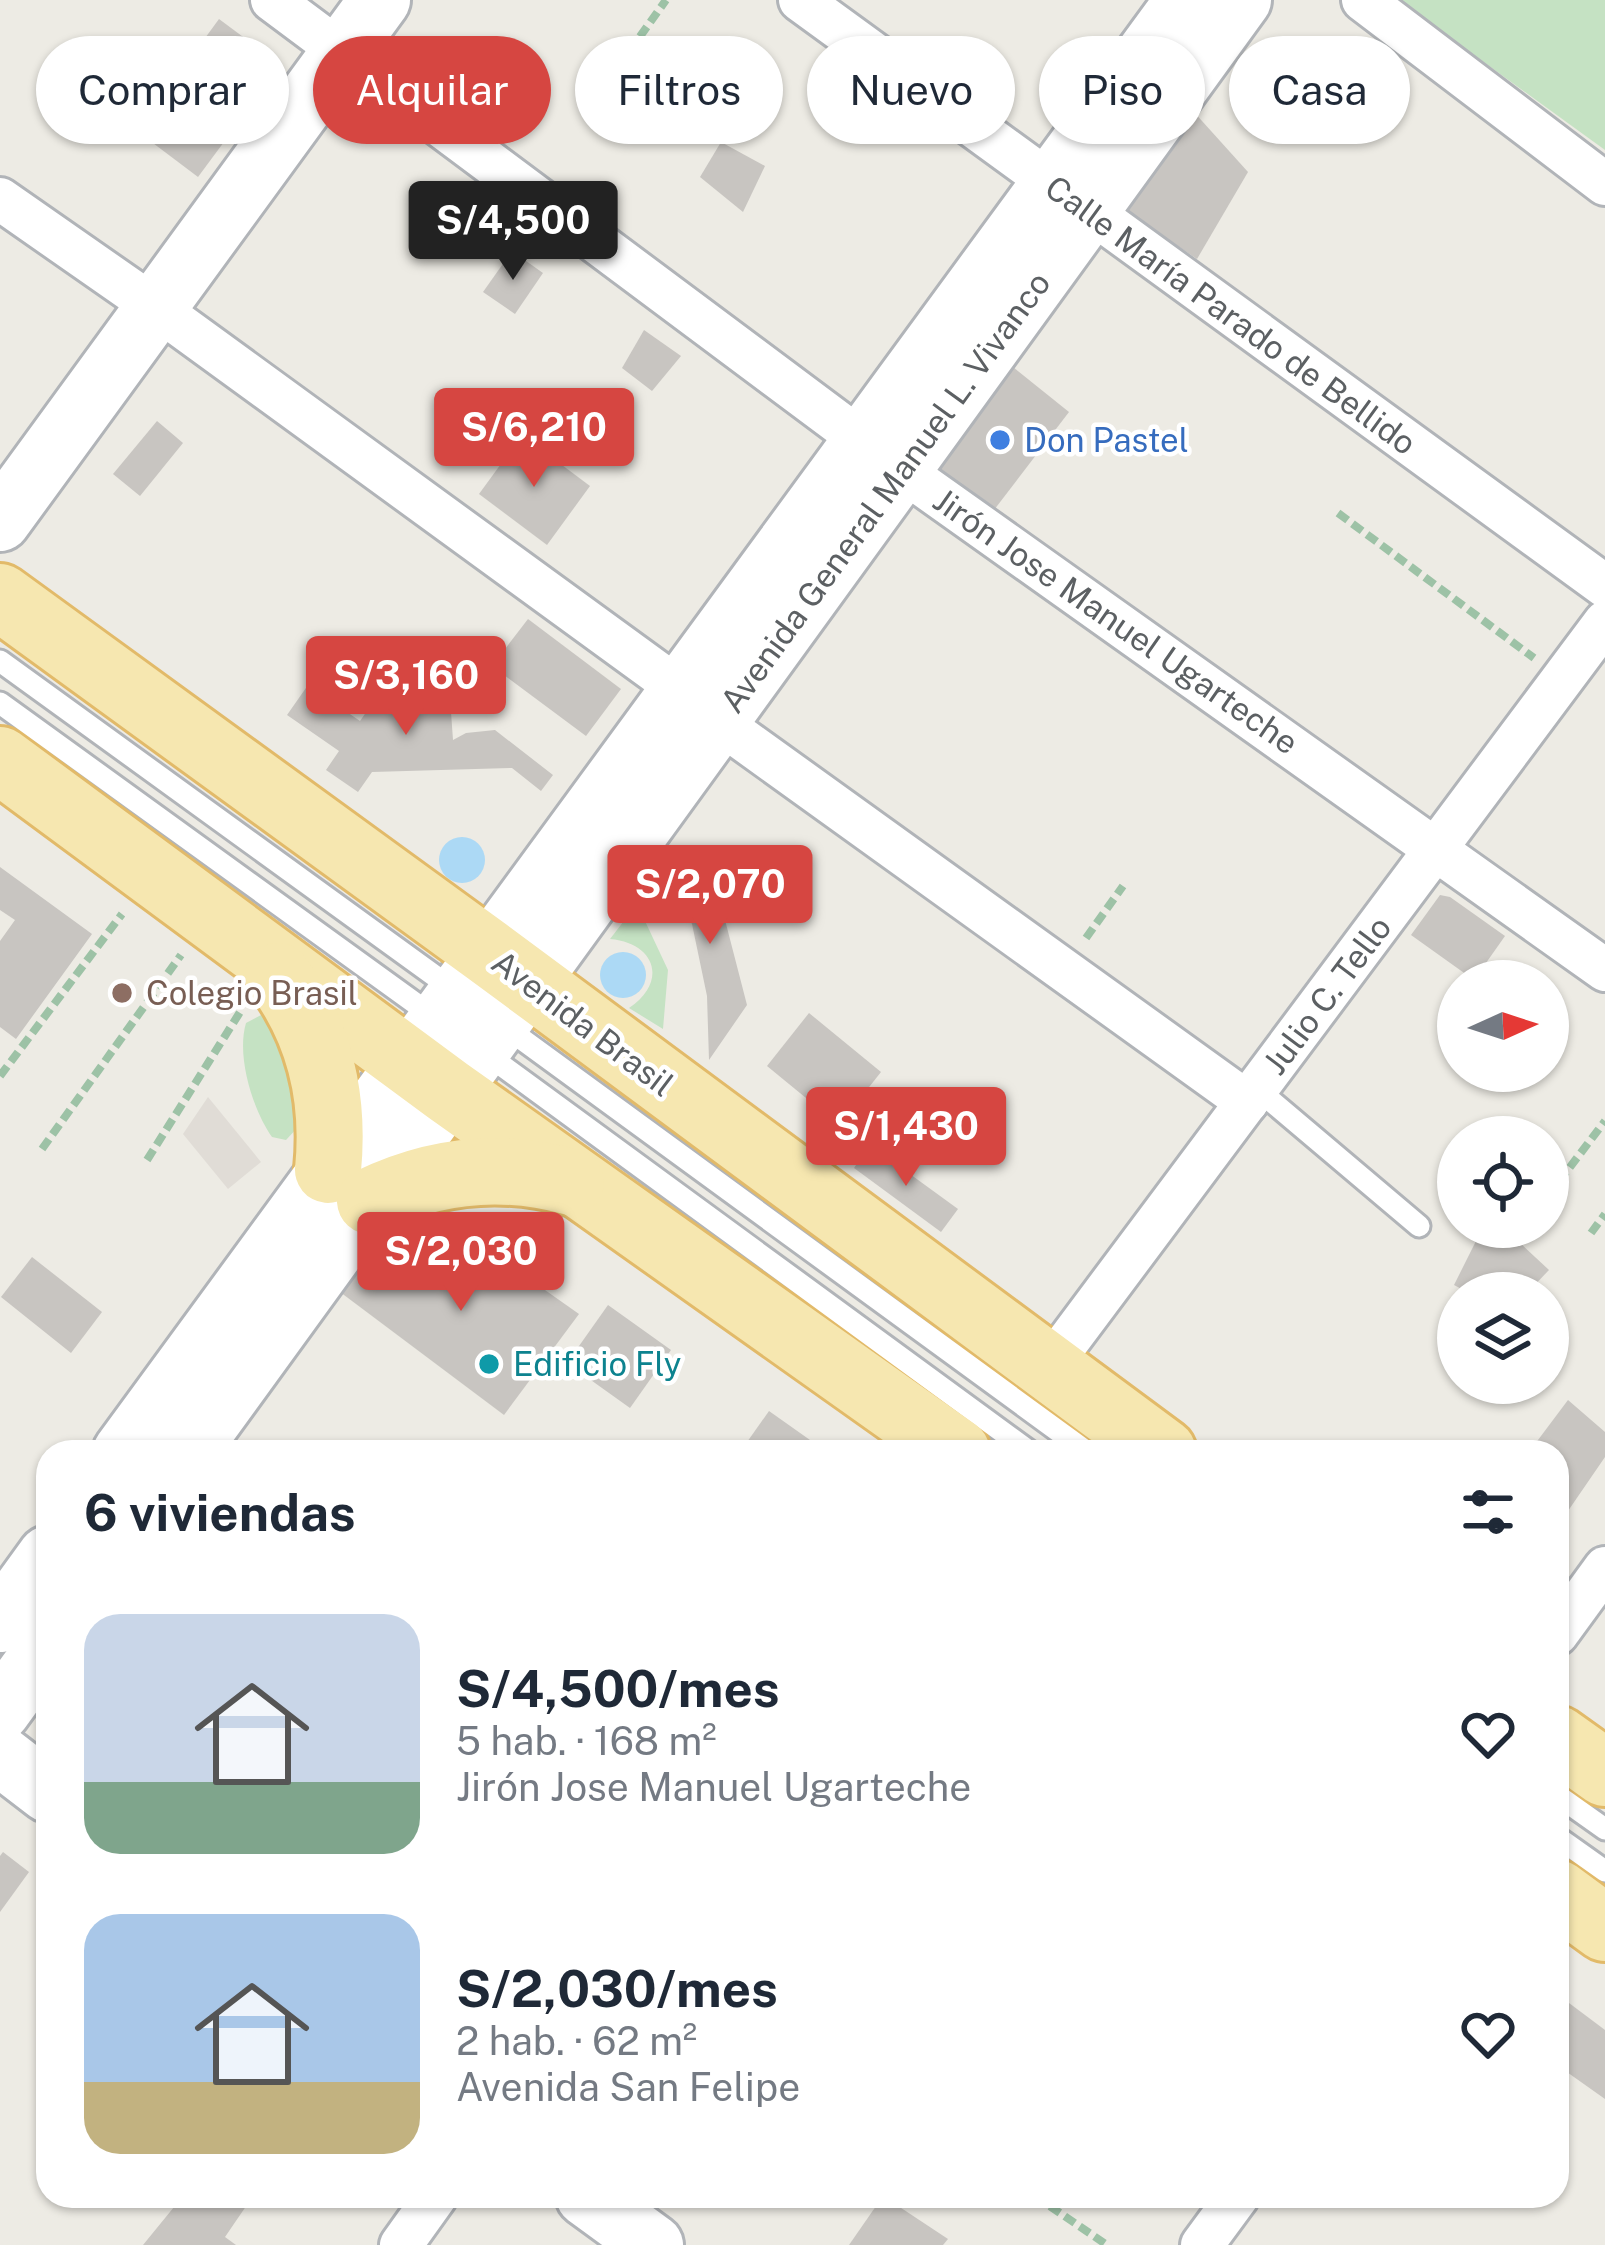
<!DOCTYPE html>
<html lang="es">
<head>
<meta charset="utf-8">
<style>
	body { margin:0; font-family:"Public Sans",sans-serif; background:#f2f2f3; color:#1f2937; height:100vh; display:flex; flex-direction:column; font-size:45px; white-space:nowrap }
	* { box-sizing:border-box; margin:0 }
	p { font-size:39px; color:#747a83 }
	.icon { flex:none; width:66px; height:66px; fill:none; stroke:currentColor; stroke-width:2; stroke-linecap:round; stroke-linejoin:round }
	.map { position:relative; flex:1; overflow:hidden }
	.side { position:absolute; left:36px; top:1440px; width:1533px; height:768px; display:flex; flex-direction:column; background:#fff; border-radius:36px; box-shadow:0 3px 9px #0004 }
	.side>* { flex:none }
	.banner { position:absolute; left:36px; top:36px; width:1533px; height:108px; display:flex; gap:24px }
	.needle { width:78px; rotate:87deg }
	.tools { position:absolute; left:1437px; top:960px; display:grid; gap:24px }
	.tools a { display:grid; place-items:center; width:132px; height:132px; border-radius:50%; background:#fff; box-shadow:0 3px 9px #0004; font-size:60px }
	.price { position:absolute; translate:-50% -102px; padding:0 27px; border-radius:12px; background:#d64641; color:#fff; font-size:39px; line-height:78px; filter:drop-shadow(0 3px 6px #0008) }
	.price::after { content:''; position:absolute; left:50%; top:72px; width:36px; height:27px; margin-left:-18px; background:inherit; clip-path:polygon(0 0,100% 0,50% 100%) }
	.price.current { background:#222; color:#fff }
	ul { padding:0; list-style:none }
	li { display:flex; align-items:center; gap:36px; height:300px; padding:0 48px }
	li span { display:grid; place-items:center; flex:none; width:336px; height:240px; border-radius:36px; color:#555 }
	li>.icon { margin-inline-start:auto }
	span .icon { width:144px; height:144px; fill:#fffc; stroke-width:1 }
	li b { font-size:51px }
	h2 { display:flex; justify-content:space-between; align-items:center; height:144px; padding:0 48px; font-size:51px }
	.chip { padding:0 42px; border-radius:54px; background:#fff; box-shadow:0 3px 9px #0004; font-size:42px; line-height:108px }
	.chip.current { background:#d64641; color:#fff }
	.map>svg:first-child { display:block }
	.education { fill:#e0dcd6 }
	.green { fill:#c5e2c3 }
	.water { fill:#acd9f5 }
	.building { fill:#c8c5c1 }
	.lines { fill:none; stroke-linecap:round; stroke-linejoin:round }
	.lane-casing { stroke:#b1b4b8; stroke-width:27 }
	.street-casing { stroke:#b1b4b8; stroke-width:48 }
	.secondary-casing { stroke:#b1b4b8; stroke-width:66 }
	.primary-casing { stroke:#e2ba69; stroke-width:72 }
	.path { stroke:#9dc2a6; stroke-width:8; stroke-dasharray:12 6; stroke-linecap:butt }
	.lane { stroke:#fff; stroke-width:21 }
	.street { stroke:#fff; stroke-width:42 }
	.secondary { stroke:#fff; stroke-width:60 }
	.primary { stroke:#f6e7b0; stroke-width:66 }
	.shop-dot { fill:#3f7fe0; stroke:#fff; stroke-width:4.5 }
	.education-dot { fill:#8d6e63; stroke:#fff; stroke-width:4.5 }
	.culture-dot { fill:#0f9aa8; stroke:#fff; stroke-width:4.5 }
	.labels { text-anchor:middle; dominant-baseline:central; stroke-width:9; stroke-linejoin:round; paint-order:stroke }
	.street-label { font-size:33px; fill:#5c6063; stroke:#fff }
	.shop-label { font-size:33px; fill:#366cbe; stroke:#fff; text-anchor:start }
	.education-label { font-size:33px; fill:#785e54; stroke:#fff; text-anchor:start }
	.culture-label { font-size:33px; fill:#0d838f; stroke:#fff; text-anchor:start }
</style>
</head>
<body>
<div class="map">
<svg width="1605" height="2245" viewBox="0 0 1605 2245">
	<rect width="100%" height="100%" fill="#edebe4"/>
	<path class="education" d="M208 1097 261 1162 228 1189 183 1134Z"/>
	<g class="green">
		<path d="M1398 0H1605V150Z"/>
		<path d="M637 904 668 970 663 1029 629 1008C668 982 656 943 610 939Z"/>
		<path d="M263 1014C293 1035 293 1092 299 1126L286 1140 272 1137C253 1110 236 1057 246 1023Z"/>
	</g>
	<g class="water">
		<circle cx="462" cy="860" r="23"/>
		<circle cx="623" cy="975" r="23"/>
	</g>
	<g class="building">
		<path d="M219 19 281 65 198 177 137 131Z"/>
		<path d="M1193 111 1248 172 1197 259 1119 206Z"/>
		<path d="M721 142 765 166 743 212 700 177Z"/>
		<path d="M512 251 543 273 515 314 483 292Z"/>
		<path d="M644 330 681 356 652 391 622 368Z"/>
		<path d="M1008 363 1069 412 994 510 931 468Z"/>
		<path d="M157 421 183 443 140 496 113 474Z"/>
		<path d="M522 435 590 486 547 545 479 494Z"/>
		<path d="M528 619 621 689 586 736 492 666Z"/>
		<path d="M394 672 451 712 453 740 466 733 495 730 553 775 541 791 512 768 372 772 358 792 326 770 339 751 287 715 308 685 360 721Z"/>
		<path d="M678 849 717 889 747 1005 709 1060 707 996 692 924 663 868Z"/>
		<path d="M0 867 92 934 16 1039 0 1027V941L15 920 0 910Z"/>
		<path d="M1440 895 1450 897 1505 936 1474 980 1411 935Z"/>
		<path d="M809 1013 881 1072 839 1125 767 1066Z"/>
		<path d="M870 1145 958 1209 941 1232 854 1168Z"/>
		<path d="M1483 1227H1503L1549 1270 1527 1293H1469L1454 1285Z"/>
		<path d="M484 1247 579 1314 504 1415 328 1283 349 1253Z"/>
		<path d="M32 1257 102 1312 71 1353 1 1297Z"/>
		<path d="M608 1305 671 1350 630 1408 567 1363Z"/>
		<path d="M1568 1400 1605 1432V1457L1557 1527V1452H1529Z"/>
		<path d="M769 1411 827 1452H740Z"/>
		<path d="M3 1852 29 1872 0 1912V1856Z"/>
		<path d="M1565 2000 1605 2030V2099L1557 2065V2011Z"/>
		<path d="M183 2196H253L225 2237 236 2245H143Z"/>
		<path d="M883 2196 948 2239 943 2245H849Z"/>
	</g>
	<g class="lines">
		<defs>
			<g id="lane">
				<path d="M0 661 457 992"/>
				<path d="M0 703 437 1019"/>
				<path d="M501 1024 1087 1452"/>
				<path d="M482 1051 1030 1452"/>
				<path d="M1257 1089 1419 1226"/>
				<path d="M1557 1795 1605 1829"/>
				<path d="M1557 1837 1605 1871"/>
			</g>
			<g id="street">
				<path d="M272 0 903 471 1605 970"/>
				<path d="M800 0 1605 586"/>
				<path d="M1363 0 1605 184"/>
				<path d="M0 199 155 307 681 690 741 738 1247 1102"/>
				<path d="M1048 1368 1605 622"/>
				<path d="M1557 1634 1605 1568"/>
				<path d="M401 2245 436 2196"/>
				<path d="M1202 2245 1238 2196"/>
			</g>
			<g id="secondary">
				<path d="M0 521 380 0"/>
				<path d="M123 1452 1186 0"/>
				<path d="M188 1452 1241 0"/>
				<path d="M0 1622 48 1556"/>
				<path d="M0 1711 48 1645"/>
				<path d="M0 1755 48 1792"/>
				<path d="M586 2196 653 2245"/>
			</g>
			<g id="primary">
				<path d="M0 597 488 952 1163 1452"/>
				<path d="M0 760 448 1091 957 1452"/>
				<path d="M278 976C320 1033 335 1099 328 1170"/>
				<path d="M370 1201C434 1170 502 1163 571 1182"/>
				<path d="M1557 1739 1605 1773"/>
				<path d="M1557 1893 1605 1928"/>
			</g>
		</defs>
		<use href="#lane" class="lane-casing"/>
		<use href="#street" class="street-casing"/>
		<use href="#secondary" class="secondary-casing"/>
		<use href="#primary" class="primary-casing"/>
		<g class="path">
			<path d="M619 66 666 0"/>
			<path d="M1338 513 1534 658"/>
			<path d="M1086 938 1123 886"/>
			<path d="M0 1076 122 914"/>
			<path d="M42 1149 181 955"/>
			<path d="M147 1160 242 1009"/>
			<path d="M1548 1196 1605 1121"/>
			<path d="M1523 1230 1525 1227"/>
			<path d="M1591 1233 1605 1214"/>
			<path d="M1035 2196 1107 2245"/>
		</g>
		<use href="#lane" class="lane"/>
		<use href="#street" class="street"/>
		<use href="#secondary" class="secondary"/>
		<use href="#primary" class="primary"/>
	</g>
	<circle class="shop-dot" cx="1000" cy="440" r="12"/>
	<circle class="education-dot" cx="122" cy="993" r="12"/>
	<circle class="culture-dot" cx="489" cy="1364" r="12"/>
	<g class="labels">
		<g class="street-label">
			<text transform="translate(1231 315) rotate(36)">Calle María Parado de Bellido</text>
			<text transform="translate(885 492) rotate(-54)">Avenida General Manuel L. Vivanco</text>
			<text transform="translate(1116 621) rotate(35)">Jirón Jose Manuel Ugarteche</text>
			<text transform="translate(1327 995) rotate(-53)">Julio C. Tello</text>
			<text transform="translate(583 1023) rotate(37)">Avenida Brasil</text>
		</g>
		<g class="shop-label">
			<text x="1024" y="440">Don Pastel</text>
		</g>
		<g class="education-label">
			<text x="146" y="993">Colegio Brasil</text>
		</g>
		<g class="culture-label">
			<text x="513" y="1364">Edificio Fly</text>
		</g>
	</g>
</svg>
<div class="tools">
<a><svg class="needle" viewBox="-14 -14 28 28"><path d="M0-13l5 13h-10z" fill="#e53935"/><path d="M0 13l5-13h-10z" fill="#747a83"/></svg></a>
<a><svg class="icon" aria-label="locate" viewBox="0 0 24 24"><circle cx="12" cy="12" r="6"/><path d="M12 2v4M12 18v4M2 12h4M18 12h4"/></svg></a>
<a><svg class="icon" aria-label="layers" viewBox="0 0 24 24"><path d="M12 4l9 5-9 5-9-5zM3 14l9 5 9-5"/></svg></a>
</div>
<b class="price current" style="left:513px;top:283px">S/4,500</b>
<b class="price" style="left:534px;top:490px">S/6,210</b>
<b class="price" style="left:406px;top:738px">S/3,160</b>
<b class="price" style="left:710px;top:947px">S/2,070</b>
<b class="price" style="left:906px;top:1189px">S/1,430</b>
<b class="price" style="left:461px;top:1314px">S/2,030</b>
<div class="banner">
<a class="chip">Comprar</a>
<a class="chip current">Alquilar</a>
<a class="chip">Filtros</a>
<a class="chip">Nuevo</a>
<a class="chip">Piso</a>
<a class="chip">Casa</a>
</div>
<section class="side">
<h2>6 viviendas<svg class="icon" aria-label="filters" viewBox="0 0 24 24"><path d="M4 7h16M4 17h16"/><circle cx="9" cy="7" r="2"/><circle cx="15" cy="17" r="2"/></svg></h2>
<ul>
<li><span style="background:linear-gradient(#c9d6e8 70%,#7fa58c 0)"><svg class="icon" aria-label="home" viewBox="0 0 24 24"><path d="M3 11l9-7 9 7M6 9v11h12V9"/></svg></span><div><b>S/4,500/mes</b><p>5 hab. · 168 m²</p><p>Jirón Jose Manuel Ugarteche</p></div><svg class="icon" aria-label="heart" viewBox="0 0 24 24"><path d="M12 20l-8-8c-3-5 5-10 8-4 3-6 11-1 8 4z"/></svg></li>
<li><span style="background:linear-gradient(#a9c7e8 70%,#c2b280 0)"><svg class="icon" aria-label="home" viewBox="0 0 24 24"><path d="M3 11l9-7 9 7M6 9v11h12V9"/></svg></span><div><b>S/2,030/mes</b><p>2 hab. · 62 m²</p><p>Avenida San Felipe</p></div><svg class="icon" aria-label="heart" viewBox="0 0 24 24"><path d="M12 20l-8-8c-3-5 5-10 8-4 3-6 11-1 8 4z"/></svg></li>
</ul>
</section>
</div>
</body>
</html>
